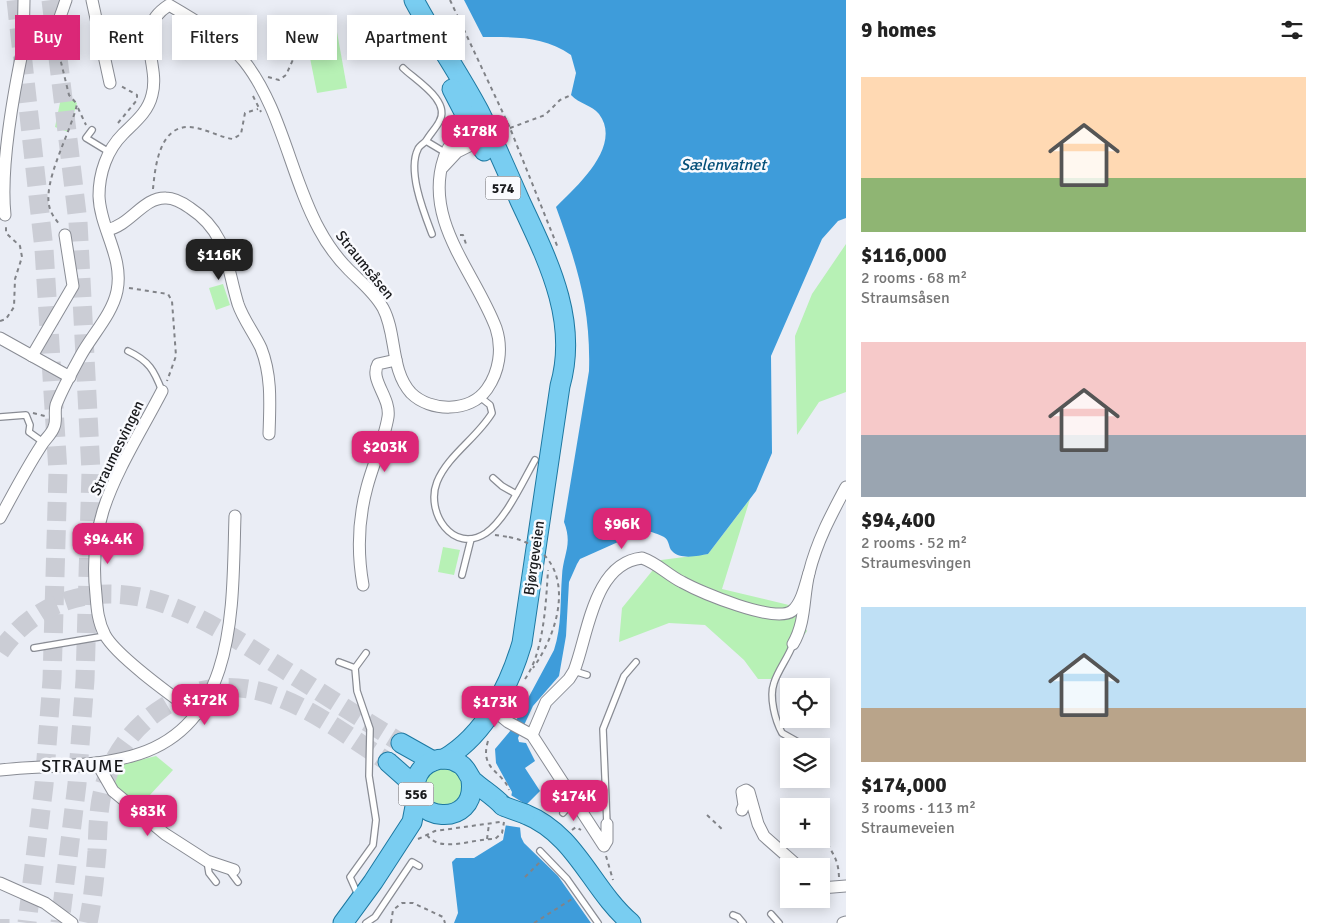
<!DOCTYPE html>
<html lang="en">
<head>
<meta charset="utf-8">
<style>
	body { margin:0; font-family:Signika,sans-serif; background:#f2f2f2; color:#222; height:100vh; display:flex; flex-direction:column; font-size:19px; white-space:nowrap }
	* { box-sizing:border-box; margin:0 }
	p { font-size:16px; color:#767676 }
	.icon { flex:none; width:28px; height:28px; fill:none; stroke:currentColor; stroke-width:2; stroke-linecap:round; stroke-linejoin:round }
	.map { position:relative; flex:1; overflow:hidden }
	.panel { display:flex; flex-direction:column; background:#fff; width:475px }
	.panel>* { flex:none }
	.hud { position:absolute; left:15px; top:15px; width:475px; height:45px; display:flex; gap:10px }
	.tools { position:absolute; left:780px; top:678px; display:grid; gap:10px }
	.tools a { display:grid; place-items:center; width:50px; height:50px; border-radius:0px; background:#fff; box-shadow:0 2px 12px #0003; font-size:25px }
	.price { position:absolute; translate:-50% -42px; padding:0 11px; border-radius:10px; background:#db2777; color:#fff; font-size:16px; line-height:32px; filter:drop-shadow(0 1px 2px #0008) }
	.price::after { content:''; position:absolute; left:50%; top:30px; width:15px; height:11px; margin-left:-8px; background:inherit; clip-path:polygon(0 0,100% 0,50% 100%) }
	.price.selected { background:#222; color:#fff }
	ul { padding:0; list-style:none }
	li { display:grid; align-content:center; gap:10px; height:265px; padding:0 15px }
	li span { display:grid; place-items:center; height:155px; border-radius:0px; color:#555 }
	li>.icon { margin-inline-start:auto }
	span .icon { width:90px; height:90px; fill:#fffc; stroke-width:1 }
	li b { font-size:21px }
	h2 { display:flex; justify-content:space-between; align-items:center; height:60px; padding:0 15px; font-size:21px }
	.pill { padding:0 18px; border-radius:0px; background:#fff; box-shadow:0 2px 12px #0003; font-size:18px; line-height:45px }
	.pill.selected { background:#db2777; color:#fff }
	main { display:flex; flex:1; min-height:0 }
	.map>svg:first-child { display:block }
	.green { fill:#b7f1b5 }
	.water { fill:#3e9cda }
	.pier { fill:#eaedf5 }
	.lines { fill:none; stroke-linecap:round; stroke-linejoin:round }
	.primary-tunnel { stroke:#cbcdd5; stroke-width:19; stroke-dasharray:19 9; stroke-linecap:butt }
	.lane-casing { stroke:#898c94; stroke-width:8 }
	.street-casing { stroke:#898c94; stroke-width:13 }
	.primary-casing { stroke:#1d78a1; stroke-width:21 }
	.path { stroke:#818388; stroke-width:2; stroke-dasharray:4 4; stroke-linecap:butt }
	.lane { stroke:#fff; stroke-width:5.5 }
	.street { stroke:#fff; stroke-width:11 }
	.primary { stroke:#79cdf1; stroke-width:19 }
	.primary-bridge-casing { stroke:#1d78a1; stroke-width:21; stroke-linecap:butt }
	.path-bridge { stroke:#818388; stroke-width:2; stroke-dasharray:4 4; stroke-linecap:butt }
	.primary-bridge { stroke:#79cdf1; stroke-width:19 }
	.labels { text-anchor:middle; dominant-baseline:central; stroke-width:5; stroke-linejoin:round; paint-order:stroke }
	.shield { fill:#f9fafe; stroke:#5c5d60; stroke-width:1 }
	.shield-label { font-size:14px; font-weight:bold; fill:#191a1d }
	.street-label { font-size:15px; fill:#191a1d; stroke:#f9fafe }
	.water-label { font-size:16px; font-style:italic; fill:#044f78; stroke:#f9fafe }
	.quarter-label { font-size:18px; letter-spacing:1px; fill:#191a1d; stroke:#f9fafe }
</style>
</head>
<body>
<main>
<div class="map">
<svg width="846" height="923" viewBox="0 0 846 923">
	<rect width="100%" height="100%" fill="#eaedf5"/>
	<g class="green">
		<path d="M337 32 347 88 317 93 306 38Z"/>
		<path d="M62 93 77 103 68 132 55 127Z"/>
		<path d="M846 244V392L819 402 797 435 795 336 812 294Z"/>
		<path d="M223 284 230 305 216 310 209 288Z"/>
		<path d="M750 499 722 589 793 606 807 631 772 679H758L744 660 705 625 669 623 619 642 622 608 661 560 708 554Z"/>
		<path d="M443 547 460 550 454 575 438 572Z"/>
		<path d="M156 756 173 770 137 809 118 793 106 774 108 768Z"/>
		<circle cx="444" cy="787" r="19"/>
	</g>
	<path class="water" d="M464 0H846V218L838 221 822 239 771 356 772 453 756 491 708 554C698 556 680 560 672 551 668 547 670 541 664 537 659 534 651 532 645 530L580 559 577 564 569 582 566 636 559 676 533 706 518 738 519 742 526 743 535 761 525 768 540 791 527 804 520 827 521 837 524 843 558 876 591 923H454L458 913 452 862 456 858H474L503 840 512 792 496 763 495 749 511 730 554 650C562 626 560 601 562 576 563 554 573 545 564 522L589 371C591 308 577 265 556 207 576 187 623 146 599 114 592 105 579 104 571 95L576 73 571 55C544 36 515 37 483 37Z"/>
	<path class="pier" d="M509 794 527 805 523 828 503 825Z"/>
	<g class="lines">
		<g class="primary-tunnel">
			<path d="M16 0 44 249 58 472 52 680 44 785 27 923"/>
			<path d="M51 0 78 222 91 472 85 680 77 784 60 923"/>
			<path d="M0 652C38 596 103 582 165 604 208 619 247 646 285 670 323 694 362 719 401 743"/>
			<path d="M0 919V923"/>
			<path d="M88 923C93 899 95 875 97 851 98 828 98 802 106 780 116 749 137 724 164 707 247 655 320 718 388 762"/>
		</g>
		<defs>
			<g id="lane">
				<path d="M403 68C415 80 452 101 439 122 436 128 430 134 426 141L446 153"/>
				<path d="M92 130 86 138 109 152"/>
				<path d="M426 141C424 143 419 146 418 149 407 171 424 213 432 234"/>
				<path d="M128 351C149 361 154 370 162 391"/>
				<path d="M480 397 490 405 492 413C477 438 448 455 437 482 425 512 453 555 486 533 506 519 523 481 535 460"/>
				<path d="M0 417 26 415 30 425 29 432 43 442"/>
				<path d="M493 478 502 486 516 494"/>
				<path d="M462 575 471 539"/>
				<path d="M793 644C788 658 778 670 774 683 769 697 775 720 782 733L805 746"/>
				<path d="M34 648 105 636"/>
				<path d="M339 662 355 668 357 691 370 729 369 776 376 820 373 845 350 877 358 895"/>
				<path d="M355 668 366 653"/>
				<path d="M574 671 587 675"/>
				<path d="M563 813 575 799"/>
				<path d="M607 824 603 729 624 676 636 662"/>
				<path d="M540 851 567 879 598 923"/>
				<path d="M207 861 209 873 216 882"/>
				<path d="M229 870 238 882"/>
				<path d="M771 914 779 923"/>
				<path d="M733 915 738 917 743 923"/>
				<path d="M366 923 375 917 412 862 419 866"/>
			</g>
			<g id="street">
				<path d="M92 0 110 83"/>
				<path d="M23 48 24 0"/>
				<path d="M443 167 457 152 479 141 482 136"/>
				<path d="M5 215C0 167 13 96 23 48 54 46 57 25 66 0"/>
				<path d="M107 230C131 225 143 197 166 198 175 198 183 203 190 208 228 233 226 265 238 304 243 319 254 333 261 348 272 376 270 404 269 434"/>
				<path d="M0 338 70 377"/>
				<path d="M32 356 73 286 65 235"/>
				<path d="M162 391C143 428 115 472 103 511 95 537 93 568 96 595 97 609 98 622 105 635 117 657 175 698 197 714"/>
				<path d="M0 518C13 494 26 469 41 446 44 440 52 434 54 427 57 421 54 412 56 405 62 389 72 372 80 357 91 336 112 315 117 291 124 257 100 229 99 196 99 173 107 150 123 134 135 122 148 112 152 95 161 62 130 30 169 5 195 20 225 38 244 61 281 107 291 178 319 229 327 244 337 258 349 270 361 282 375 293 383 308 397 334 390 370 411 393 430 412 470 413 487 389 499 372 503 349 496 328 475 272 423 221 444 158 448 143 462 131 478 129"/>
				<path d="M363 585C357 551 358 520 367 487 373 464 384 441 388 417 391 397 369 380 378 364L396 360"/>
				<path d="M793 644C806 622 803 597 809 573 817 541 831 515 846 487"/>
				<path d="M492 709 508 722 532 735 604 846 607 841V824"/>
				<path d="M532 735 546 702 569 679 574 671C588 636 593 563 642 558 657 563 668 575 682 582 700 592 775 624 792 611 802 603 805 585 809 573"/>
				<path d="M97 763 113 791 165 834 207 861 234 870"/>
				<path d="M0 770C44 765 88 768 132 756 239 727 232 604 235 516"/>
				<path d="M742 810 744 805 742 792 746 790 749 792 758 824 764 836 798 866"/>
				<path d="M0 883 45 903 72 923"/>
				<path d="M821 888 846 886"/>
				<path d="M843 923 846 922"/>
			</g>
			<g id="primary">
				<path d="M414 0C434 38 459 73 479 111 494 141 507 171 520 201 547 259 579 320 560 386L522 643C509 687 485 735 444 759"/>
				<path d="M452 89 484 151"/>
				<path d="M401 743 433 761"/>
				<path d="M388 762 415 786"/>
				<path d="M471 780C478 830 405 822 416 780 421 761 444 753 460 764 467 768 468 776 473 781 483 790 494 796 503 806"/>
				<path d="M525 814C577 835 591 889 631 923"/>
				<path d="M343 923 373 882 412 822 417 796"/>
			</g>
		</defs>
		<use href="#lane" class="lane-casing"/>
		<use href="#street" class="street-casing"/>
		<use href="#primary" class="primary-casing"/>
		<g class="path">
			<path d="M450 0 510 128 558 248"/>
			<path d="M53 48 60 58 69 95 77 104C72 130 41 183 50 209 52 215 56 220 60 225"/>
			<path d="M268 77 279 80 286 75 296 53 302 51 310 53"/>
			<path d="M253 96 261 112"/>
			<path d="M78 108 86 125"/>
			<path d="M118 123 137 100V95L121 86"/>
			<path d="M510 128 545 115 560 100 569 96"/>
			<path d="M153 189C155 168 159 127 188 127 203 127 218 137 233 139L241 134 245 113 258 109"/>
			<path d="M460 235H463L467 247"/>
			<path d="M129 288 168 294 172 301 176 356 167 381"/>
			<path d="M0 321 6 319 14 307 15 279 22 257 20 246 6 233V225"/>
			<path d="M33 413 45 416"/>
			<path d="M495 535 509 537"/>
			<path d="M525 679C544 652 546 602 548 570"/>
			<path d="M488 741C479 770 503 771 509 790"/>
			<path d="M707 815 723 830"/>
			<path d="M572 830 576 827 581 830"/>
			<path d="M427 835C441 854 474 838 495 839L502 833 504 822"/>
			<path d="M825 836C831 855 838 855 839 877"/>
			<path d="M418 839 435 831 500 822"/>
			<path d="M487 839 489 824"/>
			<path d="M606 856 613 880"/>
			<path d="M525 877 541 861"/>
			<path d="M391 923 393 910 402 903H413L443 917 445 923"/>
			<path d="M534 923 572 899"/>
		</g>
		<use href="#lane" class="lane"/>
		<use href="#street" class="street"/>
		<use href="#primary" class="primary"/>
		<defs>
			<path id="primary-bridge" d="M503 806 525 814"/>
		</defs>
		<use href="#primary-bridge" class="primary-bridge-casing"/>
		<path class="path-bridge" d="M509 537C578 552 565 623 533 668"/>
		<use href="#primary-bridge" class="primary-bridge"/>
	</g>
	<g class="labels">
		<g class="shield">
			<rect x="485.5" y="176.5" width="35" height="23" rx="4"/>
			<rect x="398.5" y="782.5" width="35" height="23" rx="4"/>
		</g>
		<g class="shield-label">
			<text x="503" y="188">574</text>
			<text x="416" y="794">556</text>
		</g>
		<g class="street-label">
			<text transform="translate(365 265) rotate(51)">Straumsåsen</text>
			<text transform="translate(117 448) rotate(-64)">Straumesvingen</text>
			<text transform="translate(534 558) rotate(-82)">Bjørgeveien</text>
		</g>
		<g class="water-label">
			<text x="723" y="165">Sælenvatnet</text>
		</g>
		<g class="quarter-label">
			<text x="83" y="766">STRAUME</text>
		</g>
	</g>
</svg>
<div class="tools">
<a><svg class="icon" aria-label="locate" viewBox="0 0 24 24"><circle cx="12" cy="12" r="6"/><path d="M12 2v4M12 18v4M2 12h4M18 12h4"/></svg></a>
<a><svg class="icon" aria-label="layers" viewBox="0 0 24 24"><path d="M12 4l9 5-9 5-9-5zM3 14l9 5 9-5"/></svg></a>
<a>+</a>
<a>−</a>
</div>
<b class="price" style="left:475px;top:157px">$178K</b>
<b class="price selected" style="left:219px;top:281px">$116K</b>
<b class="price" style="left:385px;top:473px">$203K</b>
<b class="price" style="left:622px;top:550px">$96K</b>
<b class="price" style="left:108px;top:565px">$94.4K</b>
<b class="price" style="left:205px;top:726px">$172K</b>
<b class="price" style="left:495px;top:728px">$173K</b>
<b class="price" style="left:574px;top:822px">$174K</b>
<b class="price" style="left:148px;top:837px">$83K</b>
<div class="hud">
<a class="pill selected">Buy</a>
<a class="pill">Rent</a>
<a class="pill">Filters</a>
<a class="pill">New</a>
<a class="pill">Apartment</a>
</div>
</div>
<section class="panel">
<h2>9 homes<svg class="icon" aria-label="filters" viewBox="0 0 24 24"><path d="M4 7h16M4 17h16"/><circle cx="9" cy="7" r="2"/><circle cx="15" cy="17" r="2"/></svg></h2>
<ul>
<li><span style="background:linear-gradient(#ffd9b3 65%,#8fb573 0)"><svg class="icon" aria-label="home" viewBox="0 0 24 24"><path d="M3 11l9-7 9 7M6 9v11h12V9"/></svg></span><div><b>$116,000</b><p>2 rooms · 68 m²</p><p>Straumsåsen</p></div></li>
<li><span style="background:linear-gradient(#f6c9c9 60%,#9aa5b1 0)"><svg class="icon" aria-label="home" viewBox="0 0 24 24"><path d="M3 11l9-7 9 7M6 9v11h12V9"/></svg></span><div><b>$94,400</b><p>2 rooms · 52 m²</p><p>Straumesvingen</p></div></li>
<li><span style="background:linear-gradient(#bfe0f5 65%,#b9a48a 0)"><svg class="icon" aria-label="home" viewBox="0 0 24 24"><path d="M3 11l9-7 9 7M6 9v11h12V9"/></svg></span><div><b>$174,000</b><p>3 rooms · 113 m²</p><p>Straumeveien</p></div></li>
</ul>
</section>
</main>
</body>
</html>
